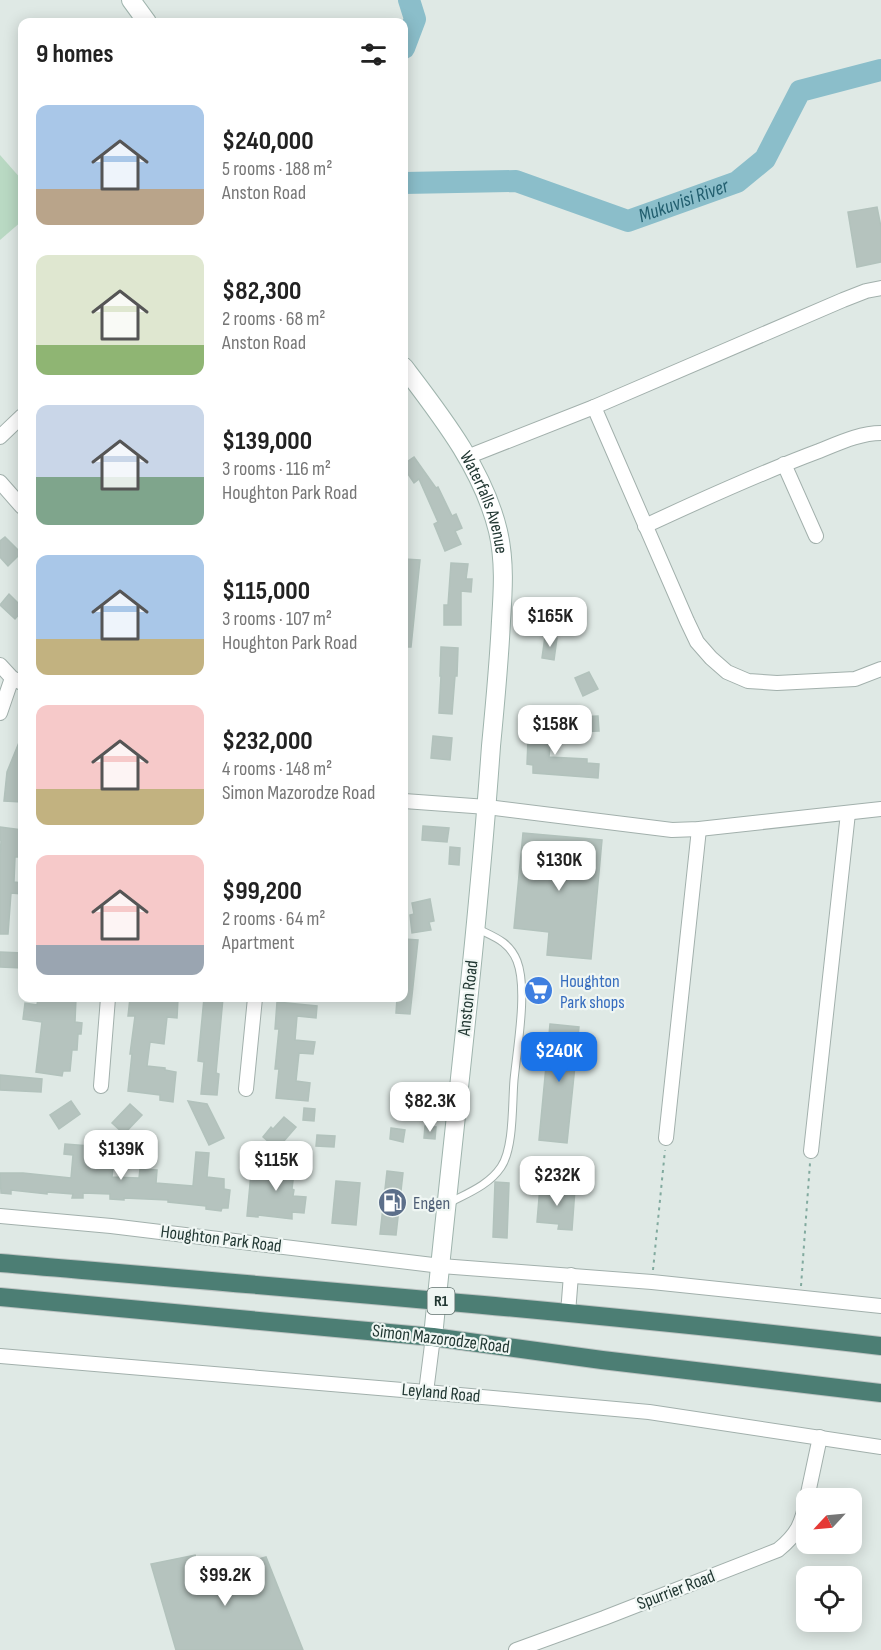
<!DOCTYPE html>
<html lang="en">
<head>
<meta charset="utf-8">
<style>
	body { margin:0; font-family:"Sofia Sans Condensed",sans-serif; background:#f2f2f2; color:#222; height:100vh; display:flex; flex-direction:column; font-size:22px; white-space:nowrap }
	* { box-sizing:border-box; margin:0 }
	p { font-size:20px; color:#767676 }
	.icon { flex:none; width:33px; height:33px; fill:none; stroke:currentColor; stroke-width:2; stroke-linecap:round; stroke-linejoin:round }
	.map { position:relative; flex:1; overflow:hidden }
	.details { position:absolute; left:18px; top:18px; width:390px; height:984px; display:flex; flex-direction:column; background:#fff; border-radius:12px; box-shadow:0 3px 15px #0003 }
	.details>* { flex:none }
	.needle { width:39px; rotate:244deg }
	.buttons { position:absolute; left:796px; top:1488px; display:grid; gap:12px }
	.buttons a { display:grid; place-items:center; width:66px; height:66px; border-radius:12px; background:#fff; box-shadow:0 3px 15px #0003; font-size:30px }
	.price { position:absolute; translate:-50% -51px; padding:0 14px; border-radius:12px; background:#fff; color:#222; font-size:20px; line-height:39px; filter:drop-shadow(0 2px 3px #0008) }
	.price::after { content:''; position:absolute; left:50%; top:36px; width:18px; height:14px; margin-left:-9px; background:inherit; clip-path:polygon(0 0,100% 0,50% 100%) }
	.price.active { background:#1a73e8; color:#fff }
	ul { padding:0; list-style:none }
	li { display:flex; align-items:center; gap:18px; height:150px; padding:0 18px }
	li span { display:grid; place-items:center; flex:none; width:168px; height:120px; border-radius:12px; color:#555 }
	li>.icon { margin-inline-start:auto }
	span .icon { width:72px; height:72px; fill:#fffc; stroke-width:1 }
	li b { font-size:26px }
	h2 { display:flex; justify-content:space-between; align-items:center; height:72px; padding:0 18px; font-size:26px }
	.map>svg:first-child { display:block }
	.green { fill:#b9d9c3 }
	.lines { fill:none; stroke-linecap:round; stroke-linejoin:round }
	.river { stroke:#8bbeca; stroke-width:22 }
	.building { fill:#b5c3be; stroke:#b2c2bc; stroke-width:1.5 }
	.service-casing { stroke:#a2b0ac; stroke-width:9 }
	.minor-casing { stroke:#a2b0ac; stroke-width:16 }
	.secondary-casing { stroke:#9fb4ad; stroke-width:20 }
	.trunk-casing { stroke:#bcc3c2; stroke-width:20 }
	.path { stroke:#82aa9f; stroke-width:2; stroke-dasharray:3 4.5; stroke-linecap:butt }
	.service { stroke:#fff; stroke-width:7 }
	.minor { stroke:#fff; stroke-width:14 }
	.secondary { stroke:#fff; stroke-width:18 }
	.trunk { stroke:#4c7e74; stroke-width:18 }
	.labels { text-anchor:middle; dominant-baseline:central; stroke-width:4.5; stroke-linejoin:round; paint-order:stroke }
	.shield { fill:#eff6f3; stroke:#5f706c; stroke-width:1.5 }
	.shield-label { font-size:16px; font-weight:bold; fill:#213732 }
	.street-label { font-size:18px; fill:#213732; stroke:#eff6f3 }
	.shop-label { font-size:18px; fill:#366cbe; stroke:#eff6f3; text-anchor:start }
	.service-label { font-size:18px; fill:#4e5e75; stroke:#eff6f3; text-anchor:start }
	.water-label { font-size:20px; font-style:italic; fill:#215e6e; stroke:#eff6f3 }
</style>
</head>
<body>
<div class="map">
<svg width="881" height="1650" viewBox="0 0 881 1650">
	<rect width="100%" height="100%" fill="#dfe9e5"/>
	<path class="green" d="M0 155 22 180V221L0 240Z"/>
	<g class="lines">
		<g class="river">
			<path d="M404 48 415 19 409 0"/>
			<path id="s1" d="M404 183 516 181 628 221 737 182 765 159 800 91 881 70"/>
		</g>
	</g>
	<g class="building">
		<path d="M877 207 881 227V262L857 267 848 212Z"/>
		<path d="M414 457 436 488 438 487 452 516 456 514 462 528 455 531 461 544 445 551 434 524 438 522 419 479 414 483 404 468V464Z"/>
		<path d="M5 537 21 553 8 566 0 557V541Z"/>
		<path d="M404 559 420 560 411 647H404Z"/>
		<path d="M451 563 468 564 466 579H472L471 592 461 591V625H444V605H448Z"/>
		<path d="M9 594 22 607V611L15 619 0 605Z"/>
		<path d="M545 636 557 638 554 660 542 658Z"/>
		<path d="M441 647 458 648 457 676H455L452 714 439 713 441 676H440Z"/>
		<path d="M589 672 598 689 583 696 575 678Z"/>
		<path d="M598 716 599 731 574 732V717Z"/>
		<path d="M538 718H553L549 757 587 759V763L599 764 598 778 533 773V765L527 764 528 740H536Z"/>
		<path d="M22 735V802L4 801 7 772Z"/>
		<path d="M433 736 452 738 450 760 431 758Z"/>
		<path d="M423 826 449 828 447 842 422 840Z"/>
		<path d="M0 827 22 830 21 857H15L14 882 22 883V894L11 893 8 934H0V856L1 841 0 840Z"/>
		<path d="M523 833 602 840 591 959 547 955 549 932 514 928Z"/>
		<path d="M450 847 460 848 459 865 449 864Z"/>
		<path d="M430 899 434 921 429 922 431 930 412 933 410 915 414 914 412 903Z"/>
		<path d="M404 939 418 940 410 1014 396 1013 397 998H404Z"/>
		<path d="M0 952 22 953V968L0 967Z"/>
		<path d="M38 998H76L75 1022 82 1023 81 1034H78L77 1050H72L70 1071H63L62 1076 36 1072 42 1022 23 1019 25 1003 37 1005Z"/>
		<path d="M130 998 178 999 177 1018 167 1017 164 1044 150 1042 147 1066 165 1068V1070L176 1072 173 1102 160 1100V1095L128 1091 132 1054H130L135 1016H128Z"/>
		<path d="M204 998H223L216 1073 219 1074 217 1095 201 1094 204 1062 198 1061Z"/>
		<path d="M277 1002 317 1006 316 1018 297 1016 295 1040 315 1042 313 1054 299 1053 296 1081 310 1083 308 1101 276 1098 279 1069H275L279 1029H275Z"/>
		<path d="M550 1024 579 1027 567 1143 539 1140Z"/>
		<path d="M0 1075 42 1079 41 1092 0 1090Z"/>
		<path d="M71 1101 80 1114 59 1129 50 1115Z"/>
		<path d="M188 1101 207 1104 224 1138 209 1145Z"/>
		<path d="M130 1104 142 1115 124 1134 112 1123Z"/>
		<path d="M304 1108 315 1109 314 1121 303 1120Z"/>
		<path d="M284 1117 296 1127 277 1149 263 1137 271 1127 273 1129Z"/>
		<path d="M425 1126 436 1127 435 1139 424 1138Z"/>
		<path d="M391 1128 405 1130 403 1142 390 1139Z"/>
		<path d="M317 1135 335 1136 334 1147 316 1146Z"/>
		<path d="M65 1144 115 1148 112 1177 139 1178 140 1169 157 1170 156 1183 193 1186 196 1152 209 1153 207 1177 224 1179V1189L230 1190 228 1208H222L221 1211 206 1209V1206L168 1202V1200L124 1198V1200L110 1199V1194L83 1193V1198H72L73 1194 47 1192V1194L11 1190V1194L1 1193 0 1173H23L71 1178 73 1155 64 1154Z"/>
		<path d="M280 1155 303 1158 294 1172 292 1189 294 1190 293 1196 306 1197 304 1213 292 1212V1219L258 1215V1217L247 1216 251 1173 277 1176Z"/>
		<path d="M387 1171 403 1173 396 1235 380 1234Z"/>
		<path d="M336 1181 360 1183 356 1225 332 1223Z"/>
		<path d="M495 1182 509 1183 507 1238 493 1237Z"/>
		<path d="M540 1186 575 1189 572 1230 558 1229 559 1224 537 1222Z"/>
		<path d="M195 1555 201 1575 266 1557 303 1650H176L151 1564Z"/>
	</g>
	<g class="lines">
		<defs>
			<path id="service" d="M449 1203C468 1193 489 1185 501 1167 514 1148 512 1103 514 1080 517 1049 528 989 517 961 509 941 494 937 476 928"/>
			<g id="minor">
				<path d="M594 407 687 621 697 642 711 658 727 672 748 681 777 683 855 679 881 669"/>
				<path d="M0 437 22 416"/>
				<path d="M467 457 594 407 843 300 866 291 881 288"/>
				<path d="M784 464 816 536"/>
				<path d="M0 482 22 507"/>
				<path d="M645 526C703 499 760 473 819 451 839 443 860 433 881 433"/>
				<path d="M0 665 12 678 22 683"/>
				<path d="M0 713 12 678"/>
				<path d="M404 801 487 807 672 830 699 829 881 809"/>
				<path d="M101 1086 108 998"/>
				<path d="M246 1089 255 998"/>
				<path d="M666 1138 699 829"/>
				<path d="M811 1151 848 813"/>
				<path d="M0 1216 111 1226 441 1266 652 1282 881 1306"/>
				<path d="M568 1313 571 1275"/>
				<path d="M0 1356 426 1392 649 1412 881 1447"/>
				<path d="M426 1392 433 1337"/>
				<path d="M807 1498 820 1437"/>
				<path d="M516 1650 604 1618 778 1550C798 1534 802 1523 807 1499"/>
			</g>
			<g id="secondary">
				<path d="M131 0 147 22"/>
				<path id="s2" d="M404 367C442 417 483 469 498 531 505 561 503 591 501 621 499 663 495 705 491 746 477 944 452 1140 433 1337"/>
			</g>
			<g id="trunk">
				<path d="M0 1263C294 1288 588 1312 881 1346"/>
				<path d="M0 1297 433 1337 602 1360 881 1393"/>
			</g>
		</defs>
		<use href="#service" class="service-casing"/>
		<use href="#minor" class="minor-casing"/>
		<use href="#secondary" class="secondary-casing"/>
		<use href="#trunk" class="trunk-casing"/>
		<g class="path">
			<path d="M653 1270 665 1150"/>
			<path d="M801 1286 810 1163"/>
		</g>
		<use href="#service" class="service"/>
		<use href="#minor" class="minor"/>
		<use href="#secondary" class="secondary"/>
		<use href="#trunk" class="trunk"/>
	</g>
	<defs>
		<symbol id="supermarket-disc" viewBox="-11 -11 22 22"><circle r="9.5" fill="#3f7fe0" stroke="#eff6f3"/><path d="M-6-5.5h2.5l.6 2H6L4.5 2H-2.5L-4.4-4H-6ZM-1.5 3.2a1.3 1.3 0 1 0 .1 0ZM3 3.2a1.3 1.3 0 1 0 .1 0Z" fill="#fff"/></symbol>
		<symbol id="fuel-disc" viewBox="-11 -11 22 22"><circle r="9.5" fill="#5c6f8a" stroke="#eff6f3"/><path d="M-5.5-6h7V0h2V4h1.3V-2.5L3-4.5l.8-.8L6-3V5H2.5V1h-1V6h-7ZM-4.2-4.7v3.2H.2V-4.7Z" fill="#fff"/></symbol>
	</defs>
	<g fill-rule="evenodd">
		<use href="#supermarket-disc" x="522" y="974" width="33" height="33"/>
		<use href="#fuel-disc" x="376" y="1186" width="33" height="33"/>
	</g>
	<g class="labels">
		<rect class="shield" x="427.5" y="1288" width="27" height="26" rx="4.5"/>
		<g class="shield-label">
			<text x="441" y="1301">R1</text>
		</g>
		<g class="street-label">
			<text stroke="none"><textPath href="#s2" startOffset="159">Waterfalls Avenue</textPath></text>
			<text transform="translate(468 998) rotate(-84)">Anston Road</text>
			<text transform="translate(221 1239) rotate(7)">Houghton Park Road</text>
			<text transform="translate(441 1339) rotate(7)">Simon Mazorodze Road</text>
			<text transform="translate(441 1393) rotate(5)">Leyland Road</text>
			<text transform="translate(676 1590) rotate(-21)">Spurrier Road</text>
		</g>
		<g class="shop-label">
			<text x="560" y="981">Houghton<tspan x="560" dy="21">Park shops</tspan></text>
		</g>
		<g class="service-label">
			<text x="413" y="1203">Engen</text>
		</g>
		<g class="water-label">
			<text stroke="none"><textPath href="#s1" startOffset="290">Mukuvisi River</textPath></text>
		</g>
	</g>
</svg>
<div class="buttons">
<a><svg class="needle" viewBox="-14 -14 28 28"><path d="M0-13l5 13h-10z" fill="#e53935"/><path d="M0 13l5-13h-10z" fill="#767676"/></svg></a>
<a><svg class="icon" aria-label="locate" viewBox="0 0 24 24"><circle cx="12" cy="12" r="6"/><path d="M12 2v4M12 18v4M2 12h4M18 12h4"/></svg></a>
</div>
<b class="price" style="left:550px;top:648px">$165K</b>
<b class="price" style="left:555px;top:756px">$158K</b>
<b class="price" style="left:559px;top:892px">$130K</b>
<b class="price active" style="left:559px;top:1083px">$240K</b>
<b class="price" style="left:430px;top:1133px">$82.3K</b>
<b class="price" style="left:121px;top:1181px">$139K</b>
<b class="price" style="left:276px;top:1192px">$115K</b>
<b class="price" style="left:557px;top:1207px">$232K</b>
<b class="price" style="left:225px;top:1607px">$99.2K</b>
<section class="details">
<h2>9 homes<svg class="icon" aria-label="filters" viewBox="0 0 24 24"><path d="M4 7h16M4 17h16"/><circle cx="9" cy="7" r="2"/><circle cx="15" cy="17" r="2"/></svg></h2>
<ul>
<li><span style="background:linear-gradient(#a9c7e8 70%,#b9a48a 0)"><svg class="icon" aria-label="home" viewBox="0 0 24 24"><path d="M3 11l9-7 9 7M6 9v11h12V9"/></svg></span><div><b>$240,000</b><p>5 rooms · 188 m²</p><p>Anston Road</p></div></li>
<li><span style="background:linear-gradient(#dfe7d0 75%,#8fb573 0)"><svg class="icon" aria-label="home" viewBox="0 0 24 24"><path d="M3 11l9-7 9 7M6 9v11h12V9"/></svg></span><div><b>$82,300</b><p>2 rooms · 68 m²</p><p>Anston Road</p></div></li>
<li><span style="background:linear-gradient(#c9d6e8 60%,#7fa58c 0)"><svg class="icon" aria-label="home" viewBox="0 0 24 24"><path d="M3 11l9-7 9 7M6 9v11h12V9"/></svg></span><div><b>$139,000</b><p>3 rooms · 116 m²</p><p>Houghton Park Road</p></div></li>
<li><span style="background:linear-gradient(#a9c7e8 70%,#c2b280 0)"><svg class="icon" aria-label="home" viewBox="0 0 24 24"><path d="M3 11l9-7 9 7M6 9v11h12V9"/></svg></span><div><b>$115,000</b><p>3 rooms · 107 m²</p><p>Houghton Park Road</p></div></li>
<li><span style="background:linear-gradient(#f6c9c9 70%,#c2b280 0)"><svg class="icon" aria-label="home" viewBox="0 0 24 24"><path d="M3 11l9-7 9 7M6 9v11h12V9"/></svg></span><div><b>$232,000</b><p>4 rooms · 148 m²</p><p>Simon Mazorodze Road</p></div></li>
<li><span style="background:linear-gradient(#f6c9c9 75%,#9aa5b1 0)"><svg class="icon" aria-label="home" viewBox="0 0 24 24"><path d="M3 11l9-7 9 7M6 9v11h12V9"/></svg></span><div><b>$99,200</b><p>2 rooms · 64 m²</p><p>Apartment</p></div></li>
</ul>
</section>
</div>
</body>
</html>
